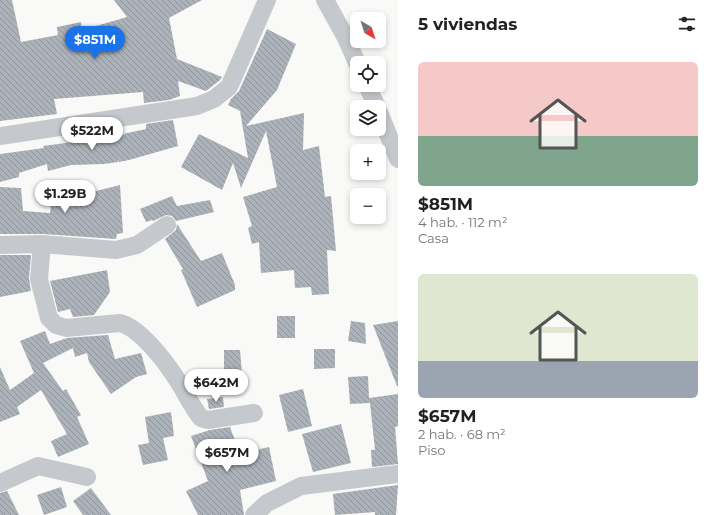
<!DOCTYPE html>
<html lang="es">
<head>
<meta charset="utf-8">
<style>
	body { margin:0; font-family:Montserrat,sans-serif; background:#f2f2f2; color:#202124; height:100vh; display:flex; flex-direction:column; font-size:15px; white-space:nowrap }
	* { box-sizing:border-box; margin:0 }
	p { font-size:13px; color:#757577 }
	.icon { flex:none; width:22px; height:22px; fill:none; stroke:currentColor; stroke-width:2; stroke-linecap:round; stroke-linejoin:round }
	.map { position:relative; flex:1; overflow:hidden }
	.sheet { display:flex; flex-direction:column; background:#fff; width:320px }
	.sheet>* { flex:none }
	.needle { width:26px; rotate:141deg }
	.tools { position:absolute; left:350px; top:12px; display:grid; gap:8px }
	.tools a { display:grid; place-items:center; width:36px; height:36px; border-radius:6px; background:#fff; box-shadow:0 2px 6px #0003; font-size:20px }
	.price { position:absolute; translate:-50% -34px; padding:0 9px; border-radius:14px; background:#fff; color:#222; font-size:13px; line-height:26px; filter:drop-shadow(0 1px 2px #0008) }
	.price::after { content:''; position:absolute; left:50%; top:24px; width:12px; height:9px; margin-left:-6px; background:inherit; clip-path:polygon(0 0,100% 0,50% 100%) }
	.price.selected { background:#1a73e8; color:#fff }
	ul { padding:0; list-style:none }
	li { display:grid; align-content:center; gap:8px; height:212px; padding:0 20px }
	li span { display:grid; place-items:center; height:124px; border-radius:6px; color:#555 }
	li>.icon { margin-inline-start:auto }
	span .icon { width:72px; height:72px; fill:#fffc; stroke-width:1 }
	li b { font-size:17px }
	h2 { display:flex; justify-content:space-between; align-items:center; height:48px; padding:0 20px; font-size:17px }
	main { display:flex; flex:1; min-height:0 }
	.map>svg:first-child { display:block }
	.building { fill:url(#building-back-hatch) }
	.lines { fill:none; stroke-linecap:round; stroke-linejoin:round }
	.street { stroke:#c5c8cc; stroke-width:18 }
</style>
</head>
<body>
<main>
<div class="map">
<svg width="398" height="515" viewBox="0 0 398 515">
	<defs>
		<pattern id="building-back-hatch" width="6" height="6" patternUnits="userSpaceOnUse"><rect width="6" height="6" fill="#acb2b9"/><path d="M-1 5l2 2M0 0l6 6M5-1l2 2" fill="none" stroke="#90959c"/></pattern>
	</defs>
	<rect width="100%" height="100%" fill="#f9f9f7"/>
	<g class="building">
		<path d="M0 0H12L21 42 58 35 57 27 81 22 82 30 127 17 114 0H202L169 18 177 59 222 77 220 80 206 91 178 81 180 96 169 100 144 103 143 92 54 99 57 114 0 121Z"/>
		<path d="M267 29 296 44 277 90 246 126 304 113 303 150 319 146 325 197 331 196 336 251 327 250 329 294 312 295 311 287 295 288 294 270 261 273 259 242 252 244 248 228 252 226 243 197 277 187 266 131 241 188 233 163 222 190 181 167 199 134 248 158 240 111 228 105 231 99 239 91Z"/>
		<path d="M173 120 178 146 129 160 119 162 118 159V162L104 164 71 165 48 171 47 164 19 173V177L0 182V154L44 148 43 146 125 135 123 134 146 129V124Z"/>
		<path d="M120 185 123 233 117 234 116 239 43 234H0V187L21 188 23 211 50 213 53 190 92 192Z"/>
		<path d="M172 196 177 206 210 200 214 212 176 221 172 216 166 215 153 221 152 220 146 222 140 209Z"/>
		<path d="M177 224 201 261 222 253 235 285V290L197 307 181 270 183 269 165 239 176 230Z"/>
		<path d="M0 255H31L29 278 31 291 0 297Z"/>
		<path d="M107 270 110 292 94 315 73 317 70 309 58 312 50 281Z"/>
		<rect x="277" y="316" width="18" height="22"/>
		<path d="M351 321 365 323 366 344 348 341Z"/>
		<path d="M398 321V386H397L373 325Z"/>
		<path d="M45 331 50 344 67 338 108 335 115 359 141 353 147 374 136 377 111 394 89 362 87 353 75 357 73 348 43 363 63 391 66 389 81 415 77 417 89 444 58 457 51 441 67 434 41 390 17 407 20 414 0 422V367L10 390 34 373 20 341Z"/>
		<path d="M314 349H335V368L314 369Z"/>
		<path d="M224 350H240L242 374 224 377Z"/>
		<path d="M368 376 369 398 398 394V426L395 427 398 464 372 467 371 450H375L370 403 350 404 348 377Z"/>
		<path d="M303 389 312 426 288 432 279 395Z"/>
		<path d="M223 397 224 407 209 409 207 399Z"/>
		<path d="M171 412 174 436 163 438 168 460 143 465 138 445 149 443 145 417Z"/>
		<path d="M341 424 351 463 313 472 302 434Z"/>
		<path d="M230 427 240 454 269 447 276 481 240 490 244 515H198L186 491 208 481 191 436 210 430Z"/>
		<path d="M398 485 396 515H375V512L335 515 333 494Z"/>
		<path d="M61 487 67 507 44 515 37 495Z"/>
		<path d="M91 488 111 515H83L73 501Z"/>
		<path d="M7 491 19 515H0V493Z"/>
	</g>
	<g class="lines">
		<g class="street">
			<path d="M325 0 346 38 357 63"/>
			<path d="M367 85 377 107"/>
			<path d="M379 112 398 159"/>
			<path d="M0 136 197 106 214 99 229 87 267 0"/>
			<path d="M42 244 39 279 49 318 56 325 66 328 120 323C140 328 165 361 176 378 185 391 191 406 201 418L208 420 254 413"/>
			<path d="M0 245 42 244 116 250 137 245 167 225"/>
			<path d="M0 483 38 466 87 477"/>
			<path d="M254 515 267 503 301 486 398 474"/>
		</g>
	</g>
</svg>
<div class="tools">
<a><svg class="needle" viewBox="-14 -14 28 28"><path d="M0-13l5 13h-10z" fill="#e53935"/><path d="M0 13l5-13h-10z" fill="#757577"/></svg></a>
<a><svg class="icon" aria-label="locate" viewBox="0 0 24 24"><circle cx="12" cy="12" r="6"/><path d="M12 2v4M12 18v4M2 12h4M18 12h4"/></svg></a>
<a><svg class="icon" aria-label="layers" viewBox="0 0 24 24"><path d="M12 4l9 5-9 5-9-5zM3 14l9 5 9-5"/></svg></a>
<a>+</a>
<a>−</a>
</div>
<b class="price selected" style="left:95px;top:60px">$851M</b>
<b class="price" style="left:92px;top:151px">$522M</b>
<b class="price" style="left:65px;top:214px">$1.29B</b>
<b class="price" style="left:216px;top:403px">$642M</b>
<b class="price" style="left:227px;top:473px">$657M</b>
</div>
<section class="sheet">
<h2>5 viviendas<svg class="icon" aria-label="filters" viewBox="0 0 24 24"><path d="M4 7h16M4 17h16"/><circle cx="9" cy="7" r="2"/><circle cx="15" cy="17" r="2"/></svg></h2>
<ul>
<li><span style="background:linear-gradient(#f6c9c9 60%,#7fa58c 0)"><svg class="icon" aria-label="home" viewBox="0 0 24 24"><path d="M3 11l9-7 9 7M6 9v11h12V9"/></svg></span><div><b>$851M</b><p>4 hab. · 112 m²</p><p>Casa</p></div></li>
<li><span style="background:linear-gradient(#dfe7d0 70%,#9aa5b1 0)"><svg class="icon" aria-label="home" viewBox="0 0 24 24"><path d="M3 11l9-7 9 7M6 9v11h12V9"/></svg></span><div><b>$657M</b><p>2 hab. · 68 m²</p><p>Piso</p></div></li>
</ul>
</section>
</main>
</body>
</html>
